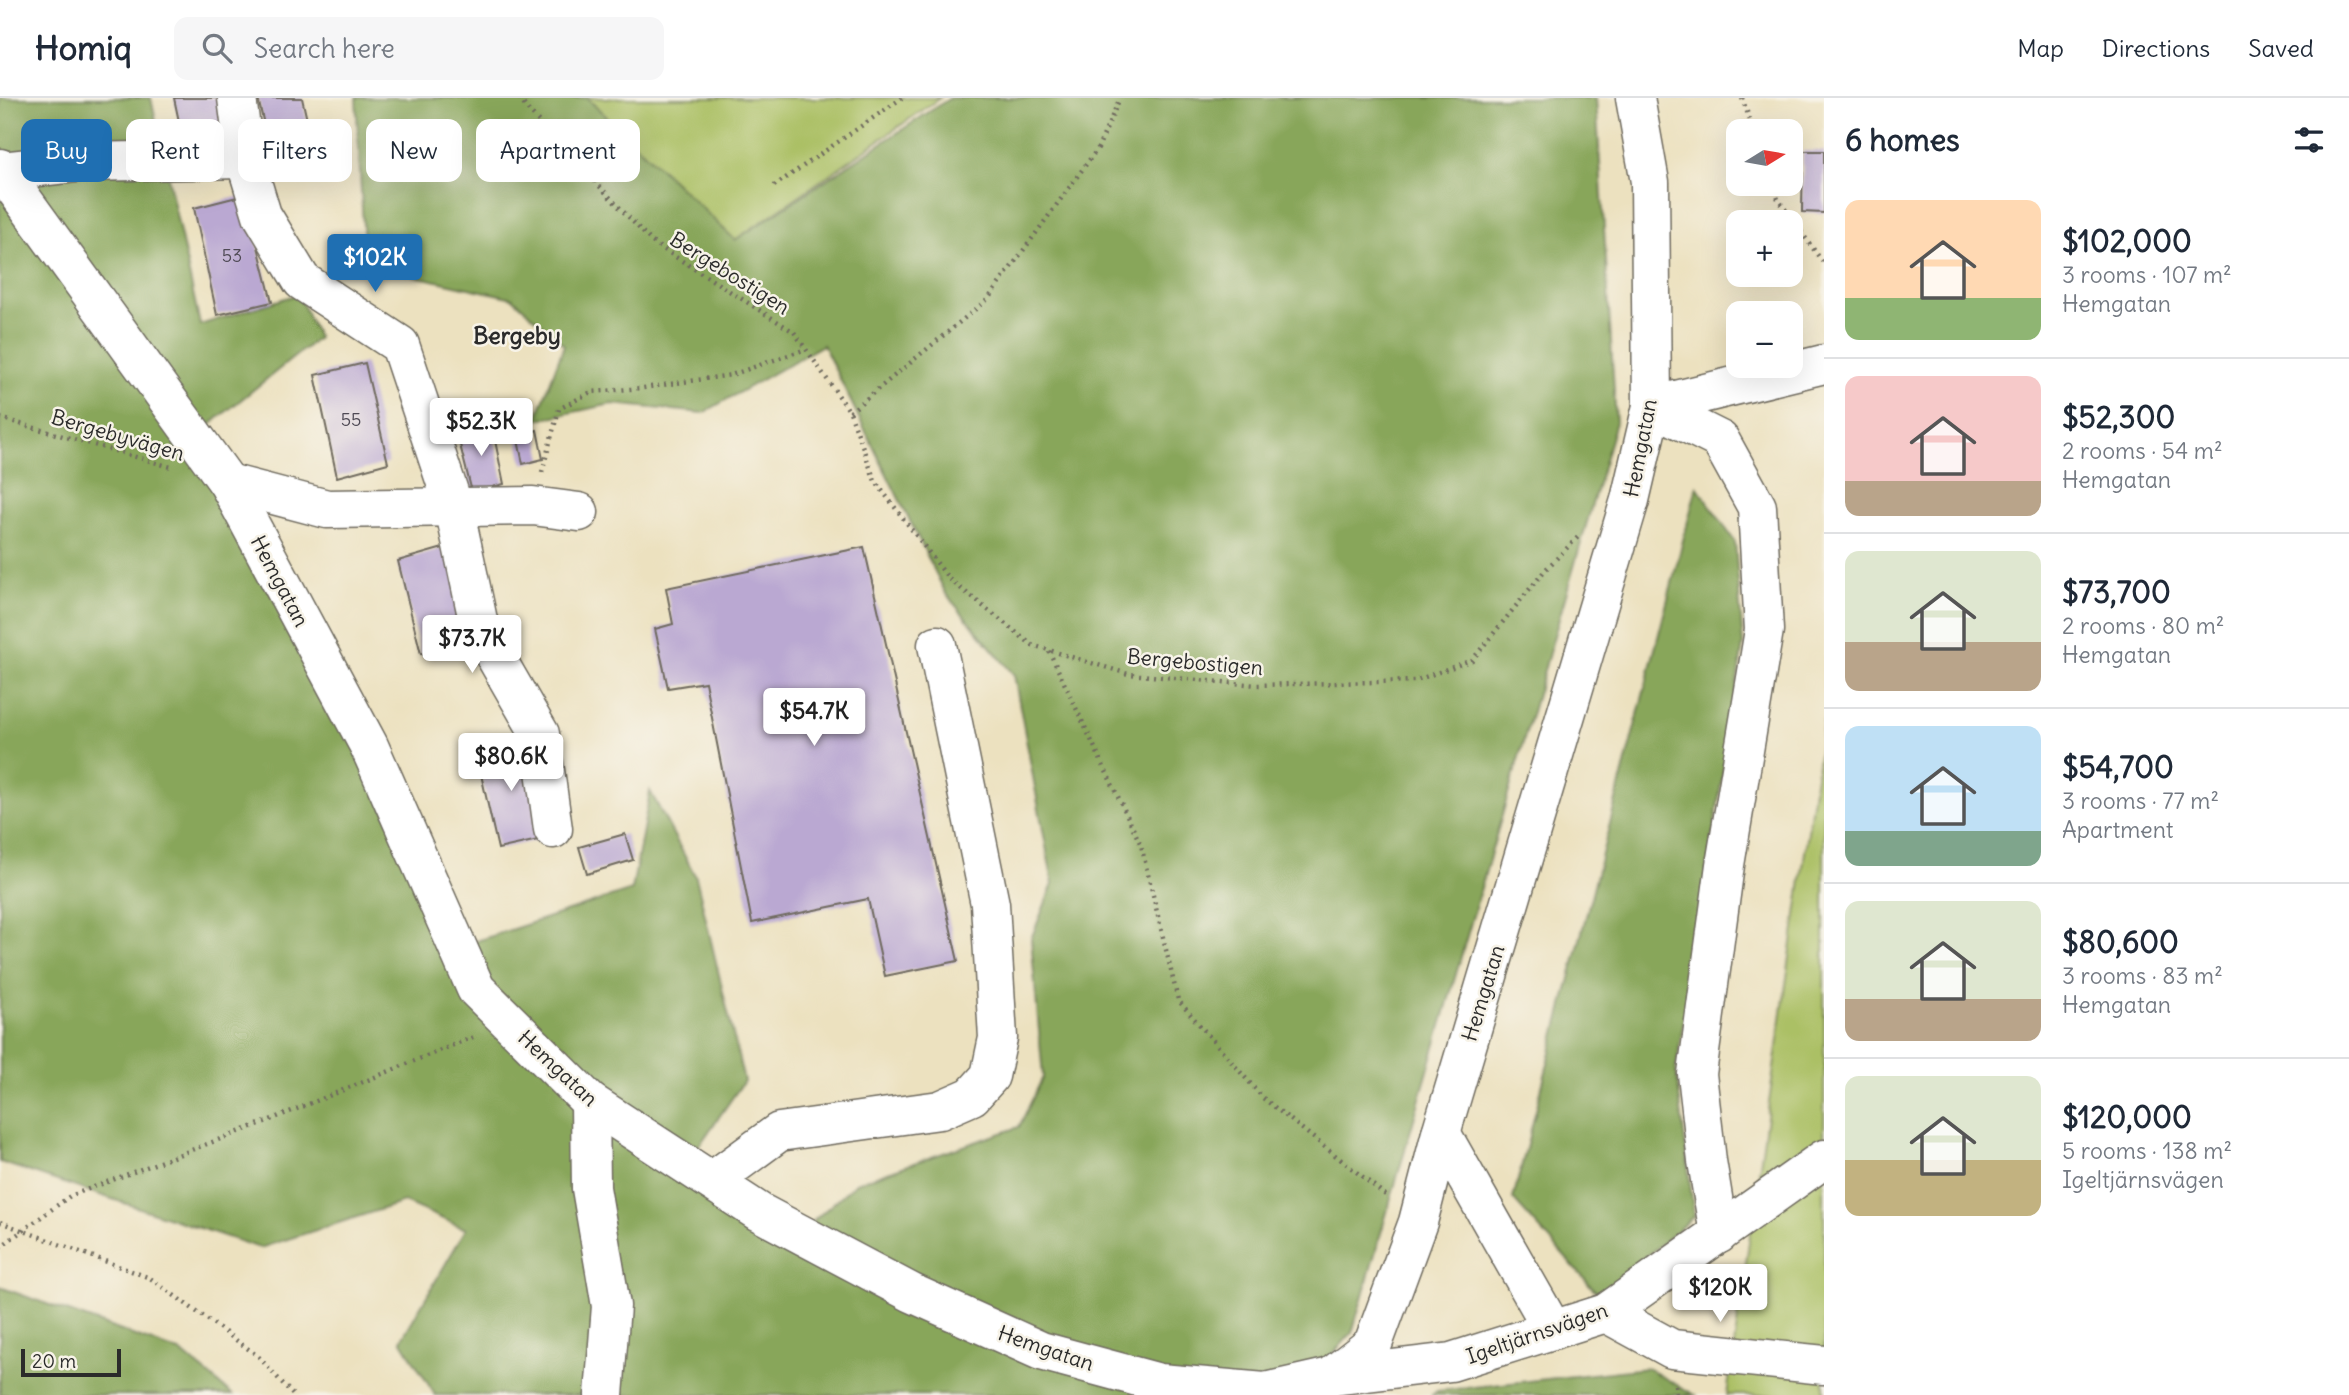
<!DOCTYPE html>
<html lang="en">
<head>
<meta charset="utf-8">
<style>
	body { margin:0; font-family:Delius,sans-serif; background:#f6f6f7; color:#1f2937; height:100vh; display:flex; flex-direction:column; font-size:26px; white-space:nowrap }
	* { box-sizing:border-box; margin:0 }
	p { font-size:23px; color:#747a83 }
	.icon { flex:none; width:38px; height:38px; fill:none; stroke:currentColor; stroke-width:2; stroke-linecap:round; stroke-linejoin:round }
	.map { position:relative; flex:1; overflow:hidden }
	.drawer { display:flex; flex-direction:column; background:#fff; width:525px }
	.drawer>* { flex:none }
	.top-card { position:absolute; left:21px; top:21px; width:665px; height:63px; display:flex; gap:14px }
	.needle { width:46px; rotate:79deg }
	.buttons { position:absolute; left:1726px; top:21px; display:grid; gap:14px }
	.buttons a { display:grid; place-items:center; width:77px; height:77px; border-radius:14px; background:#fff; box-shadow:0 7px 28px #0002; font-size:35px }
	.scale { position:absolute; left:21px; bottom:18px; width:100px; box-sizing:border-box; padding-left:7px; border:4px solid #2b2b2b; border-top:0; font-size:19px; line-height:24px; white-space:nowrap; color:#2b2b2b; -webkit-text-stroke:5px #f7f3e8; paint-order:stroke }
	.price { position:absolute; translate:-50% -60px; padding:0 16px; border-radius:7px; background:#fff; color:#222; font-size:23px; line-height:46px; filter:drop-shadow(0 2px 4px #0008) }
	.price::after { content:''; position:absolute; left:50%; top:42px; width:21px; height:16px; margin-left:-10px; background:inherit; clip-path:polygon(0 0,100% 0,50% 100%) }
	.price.on { background:#1f6fb2; color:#fff }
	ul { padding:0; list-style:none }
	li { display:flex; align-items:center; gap:21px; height:175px; padding:0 21px }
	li+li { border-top:2px solid #e0e1e3 }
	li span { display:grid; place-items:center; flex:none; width:196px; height:140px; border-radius:14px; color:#555 }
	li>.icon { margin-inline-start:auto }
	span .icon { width:84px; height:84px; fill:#fffc; stroke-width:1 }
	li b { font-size:30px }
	h2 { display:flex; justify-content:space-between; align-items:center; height:84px; padding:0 21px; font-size:30px }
	.chip { padding:0 24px; border-radius:14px; background:#fff; box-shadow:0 7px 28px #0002; font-size:24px; line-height:63px }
	.chip.on { background:#1f6fb2; color:#fff }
	header { display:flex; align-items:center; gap:42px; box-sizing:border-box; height:98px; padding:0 35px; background:#fff; border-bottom:2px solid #e0e1e3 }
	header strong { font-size:33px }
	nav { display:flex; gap:38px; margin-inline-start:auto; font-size:24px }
	.search { width:490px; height:63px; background:#f6f6f7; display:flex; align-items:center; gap:18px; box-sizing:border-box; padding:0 24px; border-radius:14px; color:#747a83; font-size:26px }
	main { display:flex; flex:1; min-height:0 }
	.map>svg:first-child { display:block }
	.green { fill:#abc065; stroke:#6b7648; stroke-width:2 }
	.forest { fill:#88a65a; stroke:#5a6842; stroke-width:2 }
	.building { fill:#baa8d2 }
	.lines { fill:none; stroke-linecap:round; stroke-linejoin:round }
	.minor-casing { stroke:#6f6b5f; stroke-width:41 }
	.path { stroke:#6f6b5f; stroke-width:4.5; stroke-dasharray:2 5; stroke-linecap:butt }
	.minor { stroke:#fff; stroke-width:38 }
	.labels { text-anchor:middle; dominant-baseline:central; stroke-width:5; stroke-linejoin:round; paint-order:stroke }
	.number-label { font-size:18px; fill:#4f4a55 }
	.street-label { font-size:21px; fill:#2b2b2b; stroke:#f7f3e8 }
	.neighbourhood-label { font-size:23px; font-weight:bold; fill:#2b2b2b; stroke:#f7f3e8 }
</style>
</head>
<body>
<header>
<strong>Homiq</strong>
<div class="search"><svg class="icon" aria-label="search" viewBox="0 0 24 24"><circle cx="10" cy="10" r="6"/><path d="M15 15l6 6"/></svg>Search here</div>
<nav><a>Map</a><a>Directions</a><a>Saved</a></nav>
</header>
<main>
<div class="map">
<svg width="1824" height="1297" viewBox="0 0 1824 1297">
	<rect width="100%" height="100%" fill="#f7f3e8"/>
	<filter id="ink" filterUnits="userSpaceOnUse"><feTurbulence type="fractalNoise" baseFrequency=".0143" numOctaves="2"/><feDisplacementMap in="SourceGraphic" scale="14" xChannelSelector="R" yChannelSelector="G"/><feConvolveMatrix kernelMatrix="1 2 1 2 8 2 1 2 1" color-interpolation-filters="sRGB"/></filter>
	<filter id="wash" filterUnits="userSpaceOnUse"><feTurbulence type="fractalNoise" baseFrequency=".00686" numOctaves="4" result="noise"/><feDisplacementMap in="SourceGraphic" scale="28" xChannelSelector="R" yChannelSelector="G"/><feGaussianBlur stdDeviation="1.57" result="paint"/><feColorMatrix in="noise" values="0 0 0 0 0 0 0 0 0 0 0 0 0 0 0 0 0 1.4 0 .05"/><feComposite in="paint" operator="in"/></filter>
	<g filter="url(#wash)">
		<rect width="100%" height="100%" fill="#ece1bf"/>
		<g class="green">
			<path d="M587 0H940L735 142Z"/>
			<path d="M1824 622V1297H1727Z"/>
		</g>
		<g class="forest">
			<path d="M0 0H151L200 227 298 196 318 240 187 345 361 654 443 854 632 792 650 693 696 779 744 983 678 1078 783 1150 856 1085 1019 1029 1043 979 1031 841 1053 786 1014 577 946 496 823 247 703 315 612 306 536 322 564 247 513 200 365 167 356 0H587L735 142 950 0H1596L1616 324 1352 1235 1295 1297H435L401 1242 466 1131 404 1104 260 1150 0 1064Z"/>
			<path d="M1697 388 1735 444 1743 547 1676 971 1694 1118 1600 1198 1513 1101Z"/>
			<path d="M0 1189 182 1255 233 1297H0Z"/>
			<path d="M1647 1270 1695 1297H1432L1437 1293Z"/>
		</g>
		<g id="blocks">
			<g class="building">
				<path d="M174 0H231L239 37 185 52Z"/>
				<path d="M258 0H302L318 71 276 80Z"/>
				<path d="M1803 53H1824V115L1802 114Z"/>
				<path d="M245 97 272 204 217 217 194 110Z"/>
				<path d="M365 265 388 365 337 379 315 277Z"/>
				<path d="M492 328 504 386 472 394 457 335Z"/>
				<path d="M537 332 543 361 523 366 517 337Z"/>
				<path d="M450 448 471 541 421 556 398 463Z"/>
				<path d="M864 449 958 863 885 878 868 801 752 825 705 584 668 590 655 531 673 526 666 490Z"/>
				<path d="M526 640 547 740 498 751 475 650Z"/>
				<path d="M625 736 633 762 587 776 579 749Z"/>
			</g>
		</g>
	</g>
	<g filter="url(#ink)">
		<use href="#blocks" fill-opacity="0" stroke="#6f6b5f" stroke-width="2"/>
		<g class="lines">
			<defs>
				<g id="minor">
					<path d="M237 0 245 61 262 117 302 183 400 247 454 409 480 532 540 636 553 731"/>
					<path d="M0 70 228 385 369 648 476 891 590 1004 759 1114 912 1195 1041 1253 1160 1285 1265 1294 1331 1279 1373 1246 1418 1124 1441 1035 1630 402 1652 308 1650 84 1635 0"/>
					<path d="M2 73 84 64 245 61"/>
					<path d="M1652 308 1720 342 1757 409 1764 532 1725 767 1697 976 1707 1063 1719 1136"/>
					<path d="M1652 308 1824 266"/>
					<path d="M228 385 327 411 533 408 579 414"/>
					<path d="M590 1004 591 1090 611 1208 604 1297"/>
					<path d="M1441 1035 1553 1232"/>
					<path d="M712 1083 779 1034 940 1012 972 998 990 978 998 940 990 806 937 547"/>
					<path d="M1606 1215 1672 1251 1824 1267"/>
					<path d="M1333 1278 1451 1264 1606 1215 1824 1061"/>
				</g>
			</defs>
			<use href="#minor" class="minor-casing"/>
			<g class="path">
				<path d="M520 0 526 10 652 144 794 234 850 314 875 383 949 481 1032 547 1128 576 1257 587 1414 583 1472 562 1546 471 1581 436"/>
				<path d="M1742 0 1754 33"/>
				<path d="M1772 86 1778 101 1824 166"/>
				<path d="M774 88 902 0"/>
				<path d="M850 314 988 201 1098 50 1120 0"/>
				<path d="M0 320 171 369"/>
				<path d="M542 374 559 311 591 294 643 290 731 277 806 251"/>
				<path d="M1049 553 1141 747 1178 902 1263 1000 1388 1099"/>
				<path d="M0 1124 150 1180 258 1258 293 1297"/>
				<path d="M0 1149 70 1098 265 1024 473 939"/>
				<path d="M1675 1287 1676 1297"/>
			</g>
			<use href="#minor" class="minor"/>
		</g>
	</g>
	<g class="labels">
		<g class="number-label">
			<text x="232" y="157">53</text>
			<text x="351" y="321">55</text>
		</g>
		<g class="street-label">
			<text transform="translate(730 175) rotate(32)">Bergebostigen</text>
			<text transform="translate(118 337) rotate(16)">Bergebyvägen</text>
			<text transform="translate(1640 350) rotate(-79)">Hemgatan</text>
			<text transform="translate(280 483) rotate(62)">Hemgatan</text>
			<text transform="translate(1195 564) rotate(5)">Bergebostigen</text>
			<text transform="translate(1483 895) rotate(-73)">Hemgatan</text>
			<text transform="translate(558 970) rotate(43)">Hemgatan</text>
			<text transform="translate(1537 1235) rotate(-19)">Igeltjärnsvägen</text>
			<text transform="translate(1046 1250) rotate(19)">Hemgatan</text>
		</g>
		<g class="neighbourhood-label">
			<text x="517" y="237">Bergeby</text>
		</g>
	</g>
</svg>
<div class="buttons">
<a><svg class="needle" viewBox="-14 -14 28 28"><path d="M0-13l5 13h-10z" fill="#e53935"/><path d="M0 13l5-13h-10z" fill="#747a83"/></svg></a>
<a>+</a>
<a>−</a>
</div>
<div class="scale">20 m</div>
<b class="price on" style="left:375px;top:196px">$102K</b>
<b class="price" style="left:481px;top:360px">$52.3K</b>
<b class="price" style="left:472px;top:577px">$73.7K</b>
<b class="price" style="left:814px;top:650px">$54.7K</b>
<b class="price" style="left:511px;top:695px">$80.6K</b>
<b class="price" style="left:1720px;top:1226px">$120K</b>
<div class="top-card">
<a class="chip on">Buy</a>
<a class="chip">Rent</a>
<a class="chip">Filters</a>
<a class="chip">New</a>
<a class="chip">Apartment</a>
</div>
</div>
<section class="drawer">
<h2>6 homes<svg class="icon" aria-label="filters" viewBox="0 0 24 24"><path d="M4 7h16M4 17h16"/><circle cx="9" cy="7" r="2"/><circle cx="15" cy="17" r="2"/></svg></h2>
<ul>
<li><span style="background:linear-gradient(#ffd9b3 70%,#8fb573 0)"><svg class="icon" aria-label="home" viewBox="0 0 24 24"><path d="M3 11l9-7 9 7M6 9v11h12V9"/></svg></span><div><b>$102,000</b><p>3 rooms · 107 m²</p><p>Hemgatan</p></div></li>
<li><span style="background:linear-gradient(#f6c9c9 75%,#b9a48a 0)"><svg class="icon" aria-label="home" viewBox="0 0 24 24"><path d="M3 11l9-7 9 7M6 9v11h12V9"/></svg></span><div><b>$52,300</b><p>2 rooms · 54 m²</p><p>Hemgatan</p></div></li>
<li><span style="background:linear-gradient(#dfe7d0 65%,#b9a48a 0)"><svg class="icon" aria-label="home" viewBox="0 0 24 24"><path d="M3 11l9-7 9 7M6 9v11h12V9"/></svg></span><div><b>$73,700</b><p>2 rooms · 80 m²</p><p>Hemgatan</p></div></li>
<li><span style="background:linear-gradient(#bfe0f5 75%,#7fa58c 0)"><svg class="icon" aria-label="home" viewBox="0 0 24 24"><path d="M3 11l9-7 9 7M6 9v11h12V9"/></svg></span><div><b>$54,700</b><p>3 rooms · 77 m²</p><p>Apartment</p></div></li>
<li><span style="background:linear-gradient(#dfe7d0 70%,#b9a48a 0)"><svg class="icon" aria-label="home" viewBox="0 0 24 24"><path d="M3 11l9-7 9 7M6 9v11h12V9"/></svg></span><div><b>$80,600</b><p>3 rooms · 83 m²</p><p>Hemgatan</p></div></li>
<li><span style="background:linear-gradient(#dfe7d0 60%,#c2b280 0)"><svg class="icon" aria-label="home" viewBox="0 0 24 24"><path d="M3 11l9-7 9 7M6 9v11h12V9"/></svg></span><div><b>$120,000</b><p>5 rooms · 138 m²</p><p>Igeltjärnsvägen</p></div></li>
</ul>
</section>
</main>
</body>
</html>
